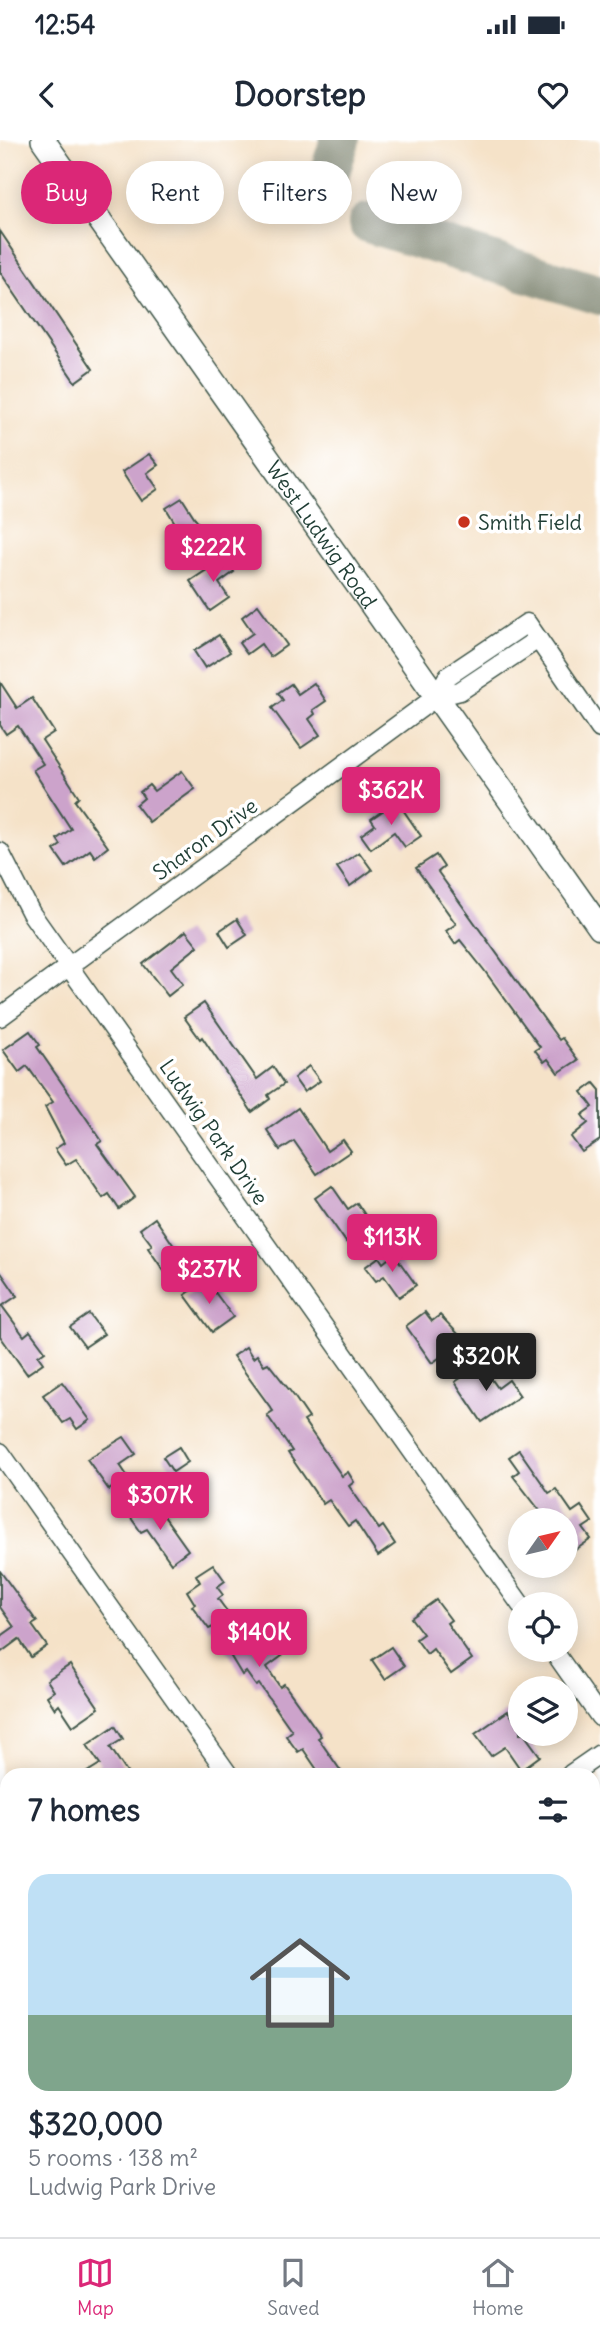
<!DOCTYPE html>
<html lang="en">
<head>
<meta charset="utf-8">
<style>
	body { margin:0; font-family:Delius,sans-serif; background:#f2f2f3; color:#1f2937; height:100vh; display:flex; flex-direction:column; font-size:26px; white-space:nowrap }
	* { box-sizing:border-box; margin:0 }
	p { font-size:23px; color:#747a83 }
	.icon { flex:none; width:38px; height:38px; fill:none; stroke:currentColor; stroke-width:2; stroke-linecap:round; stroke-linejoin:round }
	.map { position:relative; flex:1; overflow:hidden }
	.panel { position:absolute; left:0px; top:1628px; width:600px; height:471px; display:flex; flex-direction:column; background:#fff; border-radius:21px 21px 0 0; box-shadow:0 4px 18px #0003 }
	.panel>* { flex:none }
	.banner { position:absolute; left:21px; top:21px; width:558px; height:63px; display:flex; gap:14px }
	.needle { width:46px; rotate:56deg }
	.tools { position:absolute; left:508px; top:1368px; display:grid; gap:14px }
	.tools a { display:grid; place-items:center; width:70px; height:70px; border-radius:50%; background:#fff; box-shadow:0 4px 18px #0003; font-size:35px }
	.price { position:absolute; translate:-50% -60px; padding:0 16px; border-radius:7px; background:#db2777; color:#fff; font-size:23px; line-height:46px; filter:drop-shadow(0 2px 4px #0008) }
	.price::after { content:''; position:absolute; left:50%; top:42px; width:21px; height:16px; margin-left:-10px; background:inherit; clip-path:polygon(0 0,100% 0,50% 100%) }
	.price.active { background:#222; color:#fff }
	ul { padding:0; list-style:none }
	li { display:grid; align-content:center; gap:14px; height:371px; padding:0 28px }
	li+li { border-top:2px solid #e0e1e3 }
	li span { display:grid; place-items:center; height:217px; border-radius:21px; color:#555 }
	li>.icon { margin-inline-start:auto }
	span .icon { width:126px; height:126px; fill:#fffc; stroke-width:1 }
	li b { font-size:30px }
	h2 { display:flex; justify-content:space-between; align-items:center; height:84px; padding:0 28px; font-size:30px }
	.chip { padding:0 24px; border-radius:32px; background:#fff; box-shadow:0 4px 18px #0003; font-size:24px; line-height:63px }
	.chip.active { background:#db2777; color:#fff }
	.status { display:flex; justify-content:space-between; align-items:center; height:49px; padding:0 35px; background:#fff; direction:ltr }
	.status svg { height:19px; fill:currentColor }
	header { display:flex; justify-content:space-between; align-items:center; height:91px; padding:0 28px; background:#fff; font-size:32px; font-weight:800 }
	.tabs { display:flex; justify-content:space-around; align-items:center; height:98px; border-top:2px solid #e0e1e3; background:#fff; font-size:19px; color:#747a83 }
	.tabs a { display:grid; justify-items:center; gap:4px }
	.tabs .active { color:#db2777 }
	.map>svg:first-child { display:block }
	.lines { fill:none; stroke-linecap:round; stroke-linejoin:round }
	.taxiway { stroke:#8a907e; stroke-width:40 }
	.building { fill:#cca3cb }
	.minor-casing { stroke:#3f564a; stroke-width:21 }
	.major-casing { stroke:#3f564a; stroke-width:26 }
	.minor { stroke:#fff; stroke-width:18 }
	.major { stroke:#fff; stroke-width:23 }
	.poi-dot { fill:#c8321e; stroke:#fff; stroke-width:2.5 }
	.labels { text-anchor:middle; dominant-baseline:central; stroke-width:7; stroke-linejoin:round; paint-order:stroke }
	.poi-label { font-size:21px; fill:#1f3d34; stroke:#fff; text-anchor:start }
	.street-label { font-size:21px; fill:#1f3d34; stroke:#fff }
</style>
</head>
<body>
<div class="status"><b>12:54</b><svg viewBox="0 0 49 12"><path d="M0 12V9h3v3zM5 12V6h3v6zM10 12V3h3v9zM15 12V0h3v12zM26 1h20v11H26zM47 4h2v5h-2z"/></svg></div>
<header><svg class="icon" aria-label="back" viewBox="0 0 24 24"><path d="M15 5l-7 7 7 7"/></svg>Doorstep<svg class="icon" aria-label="heart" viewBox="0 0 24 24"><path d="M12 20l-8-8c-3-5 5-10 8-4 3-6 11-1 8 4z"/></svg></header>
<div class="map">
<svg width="600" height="2097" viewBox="0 0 600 2097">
	<rect width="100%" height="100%" fill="#fff"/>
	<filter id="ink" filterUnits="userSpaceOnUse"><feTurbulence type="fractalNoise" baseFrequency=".0143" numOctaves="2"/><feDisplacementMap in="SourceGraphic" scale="14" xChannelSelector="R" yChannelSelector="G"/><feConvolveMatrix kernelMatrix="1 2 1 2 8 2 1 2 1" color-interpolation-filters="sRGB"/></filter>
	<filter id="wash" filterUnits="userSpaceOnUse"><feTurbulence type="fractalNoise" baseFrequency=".00686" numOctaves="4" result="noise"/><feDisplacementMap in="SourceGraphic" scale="28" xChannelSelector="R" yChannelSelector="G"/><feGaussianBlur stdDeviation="1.57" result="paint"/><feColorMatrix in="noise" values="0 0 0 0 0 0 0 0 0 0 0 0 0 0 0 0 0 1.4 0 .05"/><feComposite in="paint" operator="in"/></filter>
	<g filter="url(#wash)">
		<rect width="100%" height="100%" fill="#f5e2c8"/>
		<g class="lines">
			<g class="taxiway">
				<path d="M324 51 340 0"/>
				<path d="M368 83 600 155"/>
			</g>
		</g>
		<g id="blocks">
			<g class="building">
				<path d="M0 91 93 229 75 242 0 132Z"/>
				<path d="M149 314 158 325 147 333 158 349 141 361 122 332Z"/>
				<path d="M182 358 198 383 181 393 166 368Z"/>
				<path d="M225 418 234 432 219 443 229 458 210 471 190 441Z"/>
				<path d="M258 465 287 505 270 517 261 504 247 514 239 503 253 493 242 477Z"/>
				<path d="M219 495 230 512 205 528 194 511Z"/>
				<path d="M0 542 17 568 32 558 54 592 42 600 79 657 75 661 108 707 95 717 90 710 66 727 54 710 61 705 57 699 71 689 33 630 43 624 18 586 6 594 0 585Z"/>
				<path d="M314 543 326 561 313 570 315 574 309 579 320 595 301 608 272 568 283 560 278 553 291 544 298 554Z"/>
				<path d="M182 631 195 649 149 682 136 665 144 658 140 652 149 645 154 651Z"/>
				<path d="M397 661 421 696 405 707 394 692 371 709 361 695 375 685 371 679Z"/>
				<path d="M359 712 372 730 350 746 337 727Z"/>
				<path d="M436 715 444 727 438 732 559 900 562 898 578 920 558 933 548 919 544 922 535 910 540 907 484 830 460 800 455 804 446 791 456 784 416 728Z"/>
				<path d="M237 779 247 795 229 807 219 791Z"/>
				<path d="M186 791 198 806 171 828 183 844 168 856 143 824Z"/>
				<path d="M204 863 257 939 273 927 284 944 268 955 270 959 252 972 202 897 200 899 184 877Z"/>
				<path d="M30 891 40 905 37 907 102 1001 97 1004 135 1057 119 1069 109 1054 103 1058 76 1019 66 1025 55 1009 64 1003 45 967 53 962 27 926 19 932 3 910Z"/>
				<path d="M309 926 320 941 304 952 294 938Z"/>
				<path d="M594 943 600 950V1000L582 1012 571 997 588 983 582 975 593 967 582 952Z"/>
				<path d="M298 968 327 1011 343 1000 351 1011 317 1034 294 1001 280 1010 267 990Z"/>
				<path d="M332 1046 348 1069 357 1063 371 1084 346 1102 315 1058Z"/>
				<path d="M155 1078 187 1125 169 1138 148 1108 152 1105 140 1089Z"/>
				<path d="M394 1114 416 1145 399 1157 384 1136 376 1141 365 1127 379 1117 383 1123Z"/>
				<path d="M0 1131 17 1156 2 1166 24 1196 30 1191 45 1211 38 1216 43 1223 27 1234 0 1196Z"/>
				<path d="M206 1140 233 1177 212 1192 185 1155Z"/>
				<path d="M425 1172 432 1181 440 1175 464 1200 432 1223 406 1186Z"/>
				<path d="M89 1174 104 1194 85 1207 70 1187Z"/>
				<path d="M246 1207 253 1218 257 1215 264 1225 268 1223 294 1256 309 1278 304 1281 326 1313 342 1336 348 1332 354 1342 349 1346 379 1389 383 1386 395 1404 378 1416 355 1381 348 1386 329 1360 323 1364 288 1313 292 1311 267 1275 273 1271 233 1216Z"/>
				<path d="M481 1224 498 1248 509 1240 520 1256 482 1282 455 1242Z"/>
				<path d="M62 1242 90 1280 77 1289 70 1279 63 1283 43 1255Z"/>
				<path d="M124 1297 136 1314 120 1325 132 1343 120 1351 116 1345 109 1350 87 1319Z"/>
				<path d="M179 1307 188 1322 173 1332 163 1317Z"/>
				<path d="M519 1310 549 1353 556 1349 572 1372 581 1366 592 1382 583 1388 591 1399 571 1413 565 1405V1381H548L513 1336 519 1331 509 1317Z"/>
				<path d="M154 1362 188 1410 171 1423 147 1389 141 1392 131 1378Z"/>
				<path d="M213 1424 225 1441 217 1447 223 1455 218 1459 256 1511 271 1500 282 1516 267 1527 280 1547 284 1544 321 1596 318 1598 343 1634H320L303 1609 298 1612 286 1596 292 1591 259 1544 256 1546 246 1532 242 1535 213 1487 209 1489 192 1466 195 1464 187 1451 200 1442 196 1435Z"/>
				<path d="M0 1431 37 1482 32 1485 47 1506 31 1517 19 1499 0 1513V1497L14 1487 0 1467Z"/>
				<path d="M436 1460 451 1480 447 1483 472 1519 451 1534 433 1509 427 1514 416 1499 423 1494 411 1478Z"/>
				<path d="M391 1507 404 1526 385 1539 372 1520Z"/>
				<path d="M70 1525 99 1568 73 1586 59 1565 55 1569 47 1556 54 1551 47 1540Z"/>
				<path d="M508 1571 520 1588V1594H524L540 1616 521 1630 505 1607 491 1616 475 1594Z"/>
				<path d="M115 1586 123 1599 110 1607 128 1634H84L100 1624 87 1605Z"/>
			</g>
		</g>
	</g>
	<g filter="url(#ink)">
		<use href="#blocks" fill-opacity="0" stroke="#3f564a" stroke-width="2"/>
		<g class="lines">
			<defs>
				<g id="minor">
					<path d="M436 557 448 536 527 483 600 589"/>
					<path d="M0 712 31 773 521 1465"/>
					<path d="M0 877 436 557 460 551 538 499"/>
					<path d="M0 1312 228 1634"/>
					<path d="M553 1510 600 1577"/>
					<path d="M571 1634 600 1614"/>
					<path d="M0 1884 7 1893"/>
					<path d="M593 1925 600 1935"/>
					<path d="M0 2049 7 2044"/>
					<path d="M259 2091 264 2097"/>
					<path d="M487 2091 491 2097"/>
					<path d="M357 2097 365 2091"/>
				</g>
				<g id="major">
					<path id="s1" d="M43 0 600 788"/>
				</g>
			</defs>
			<use href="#minor" class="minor-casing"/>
			<use href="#major" class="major-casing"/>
			<use href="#minor" class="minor"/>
			<use href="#major" class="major"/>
		</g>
	</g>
	<circle class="poi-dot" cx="464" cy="382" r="7"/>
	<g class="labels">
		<g class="poi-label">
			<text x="478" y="382">Smith Field</text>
		</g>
		<g class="street-label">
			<text stroke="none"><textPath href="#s1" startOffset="483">West Ludwig Road</textPath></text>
			<text transform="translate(205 699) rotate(-36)">Sharon Drive</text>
			<text transform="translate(214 992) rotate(55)">Ludwig Park Drive</text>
		</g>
	</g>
</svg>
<div class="tools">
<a><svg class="needle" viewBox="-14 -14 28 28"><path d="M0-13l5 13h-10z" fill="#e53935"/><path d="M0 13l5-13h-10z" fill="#747a83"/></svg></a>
<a><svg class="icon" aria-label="locate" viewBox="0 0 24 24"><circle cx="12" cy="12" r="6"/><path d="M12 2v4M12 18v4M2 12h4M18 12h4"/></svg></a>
<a><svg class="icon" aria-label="layers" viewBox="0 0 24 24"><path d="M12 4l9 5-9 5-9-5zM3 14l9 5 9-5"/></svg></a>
</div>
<b class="price" style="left:213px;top:444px">$222K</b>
<b class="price" style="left:391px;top:687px">$362K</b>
<b class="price" style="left:392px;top:1134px">$113K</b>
<b class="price" style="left:209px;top:1166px">$237K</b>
<b class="price active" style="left:486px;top:1253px">$320K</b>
<b class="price" style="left:160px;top:1392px">$307K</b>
<b class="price" style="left:259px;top:1529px">$140K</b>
<div class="banner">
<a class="chip active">Buy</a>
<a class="chip">Rent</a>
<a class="chip">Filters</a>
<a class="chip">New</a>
</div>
<section class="panel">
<h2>7 homes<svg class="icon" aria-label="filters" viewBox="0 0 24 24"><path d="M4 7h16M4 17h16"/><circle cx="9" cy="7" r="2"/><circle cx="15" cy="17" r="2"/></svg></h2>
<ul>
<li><span style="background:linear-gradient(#bfe0f5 65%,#7fa58c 0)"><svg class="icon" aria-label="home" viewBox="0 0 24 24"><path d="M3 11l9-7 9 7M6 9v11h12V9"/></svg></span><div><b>$320,000</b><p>5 rooms · 138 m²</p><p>Ludwig Park Drive</p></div></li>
</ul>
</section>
</div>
<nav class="tabs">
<a class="active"><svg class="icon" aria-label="map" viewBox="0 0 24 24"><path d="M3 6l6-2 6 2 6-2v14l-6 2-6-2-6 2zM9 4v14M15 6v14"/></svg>Map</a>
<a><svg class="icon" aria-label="saved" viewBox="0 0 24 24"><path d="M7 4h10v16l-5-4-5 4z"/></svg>Saved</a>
<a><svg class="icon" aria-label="home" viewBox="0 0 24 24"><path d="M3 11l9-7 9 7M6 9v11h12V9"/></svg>Home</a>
</nav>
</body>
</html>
